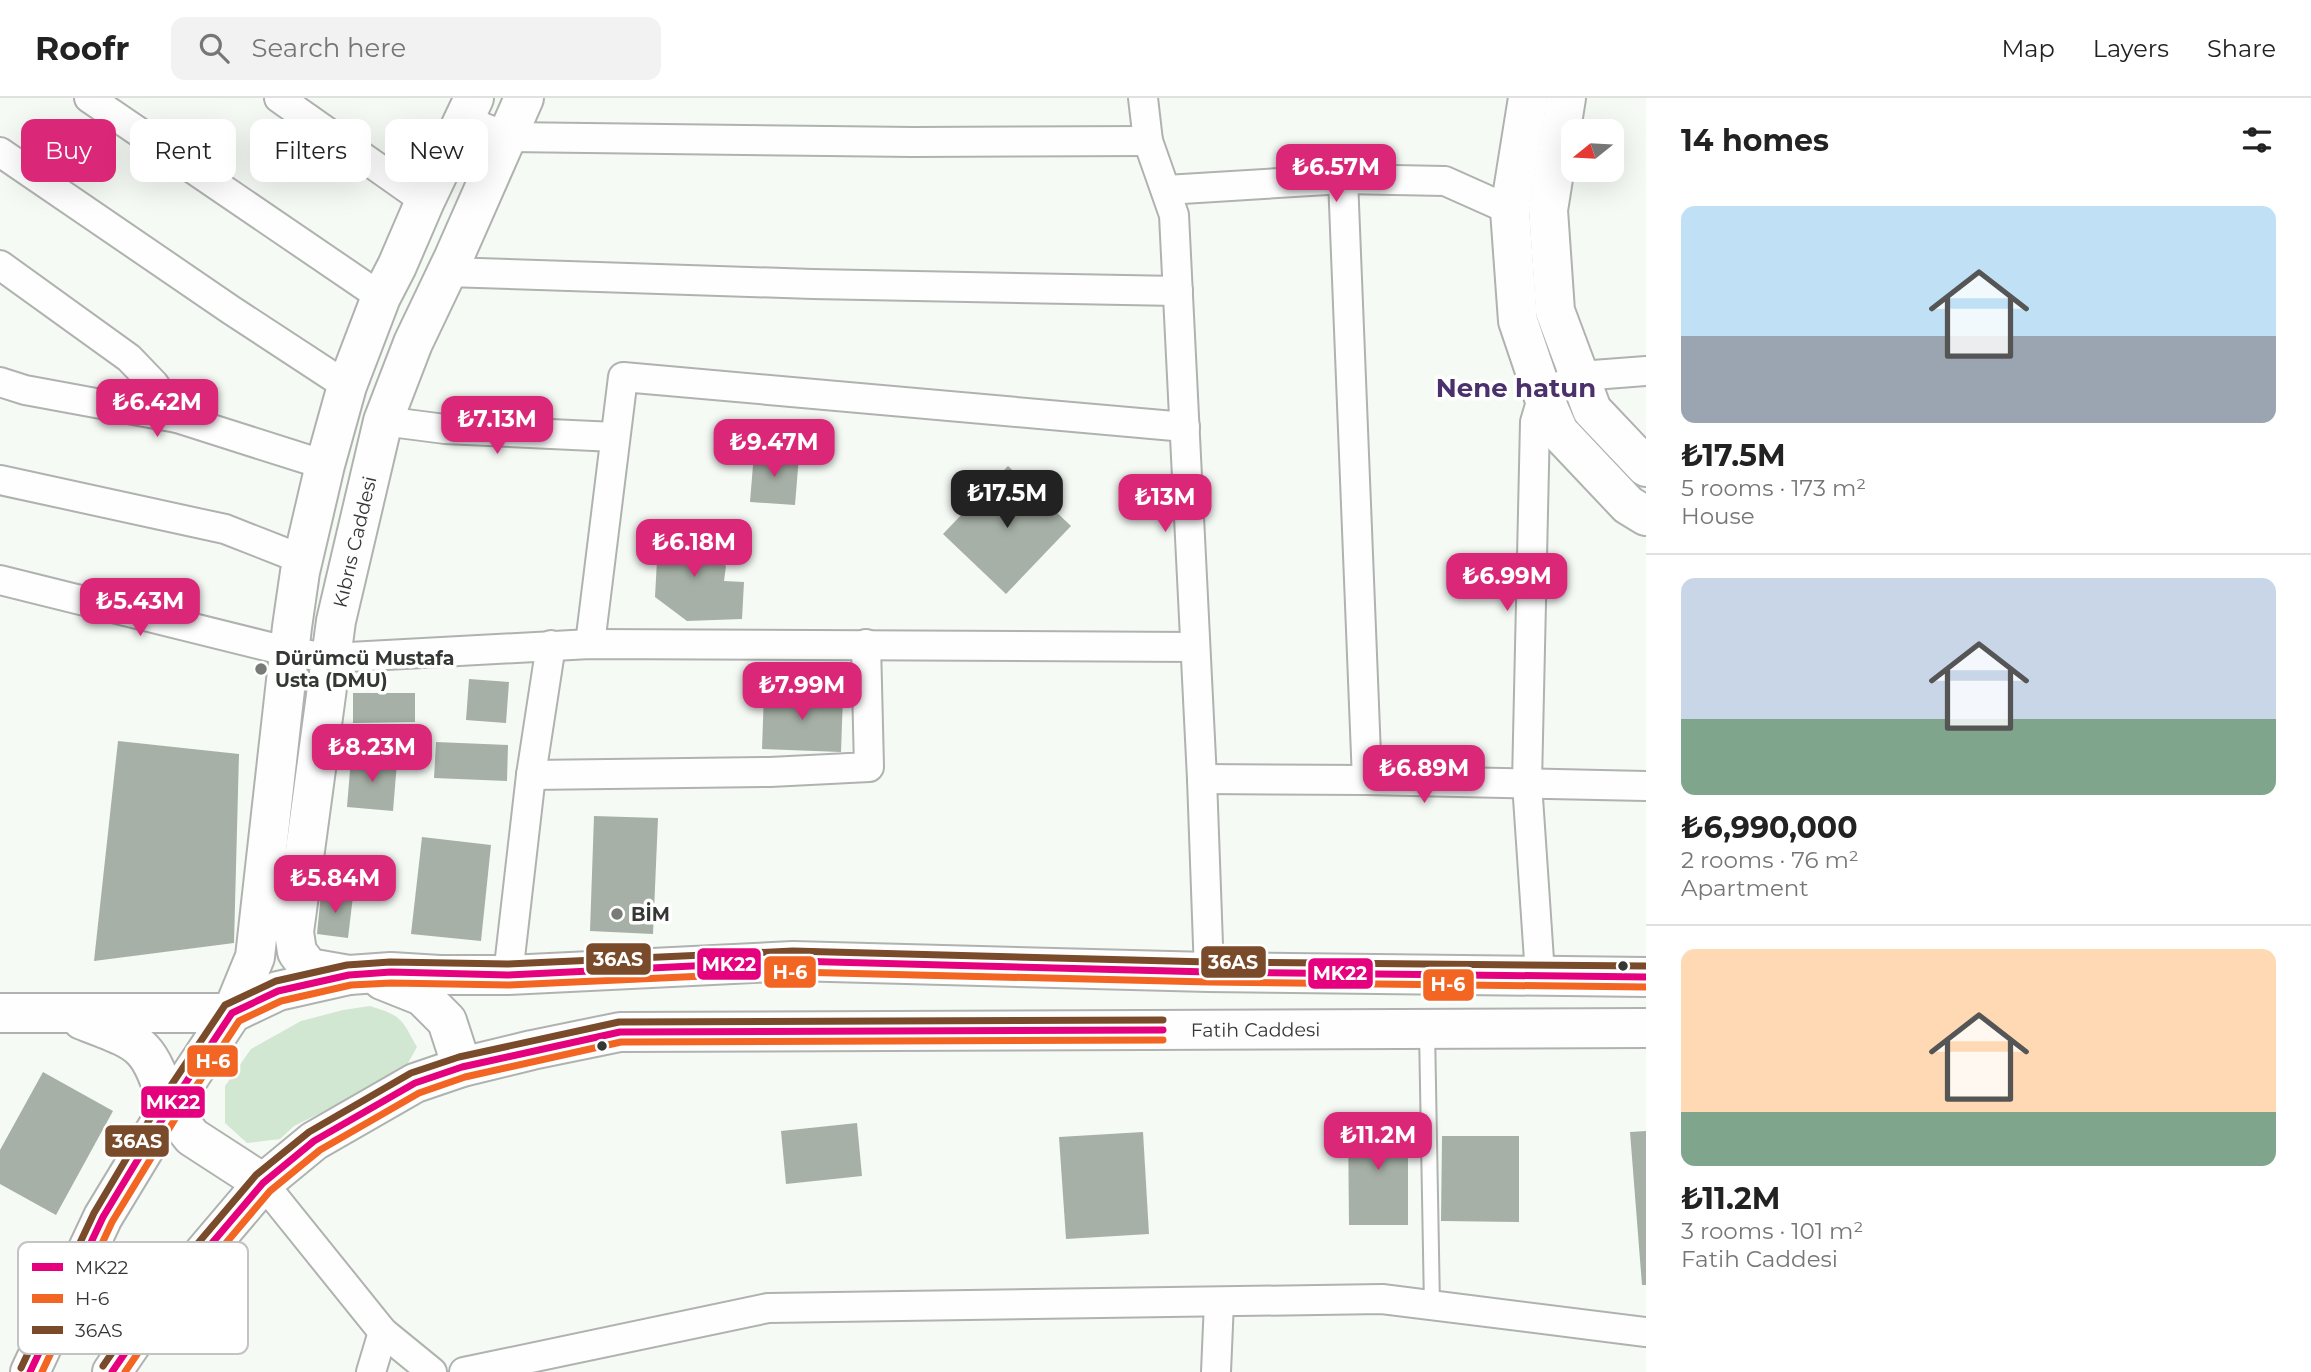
<!DOCTYPE html>
<html lang="en">
<head>
<meta charset="utf-8">
<style>
	body { margin:0; font-family:Montserrat,sans-serif; background:#f2f2f2; color:#222; height:100vh; display:flex; flex-direction:column; font-size:26px; white-space:nowrap }
	* { box-sizing:border-box; margin:0 }
	p { font-size:23px; color:#767676 }
	.icon { flex:none; width:38px; height:38px; fill:none; stroke:currentColor; stroke-width:2; stroke-linecap:round; stroke-linejoin:round }
	.map { position:relative; flex:1; overflow:hidden }
	.details { display:flex; flex-direction:column; background:#fff; width:665px }
	.details>* { flex:none }
	.guide { position:absolute; left:21px; top:21px; width:665px; height:63px; display:flex; gap:14px }
	.needle { width:46px; rotate:252deg }
	.buttons { position:absolute; left:1561px; top:21px; display:grid; gap:14px }
	.buttons a { display:grid; place-items:center; width:63px; height:63px; border-radius:14px; background:#fff; box-shadow:0 7px 28px #0002; font-size:35px }
	.price { position:absolute; translate:-50% -60px; padding:0 16px; border-radius:14px; background:#db2777; color:#fff; font-size:23px; line-height:46px; filter:drop-shadow(0 2px 4px #0008) }
	.price::after { content:''; position:absolute; left:50%; top:42px; width:21px; height:16px; margin-left:-10px; background:inherit; clip-path:polygon(0 0,100% 0,50% 100%) }
	.price.selected { background:#222; color:#fff }
	ul { padding:0; list-style:none }
	li { display:grid; align-content:center; gap:14px; height:371px; padding:0 35px }
	li+li { border-top:2px solid #e0e0e0 }
	li span { display:grid; place-items:center; height:217px; border-radius:14px; color:#555 }
	li>.icon { margin-inline-start:auto }
	span .icon { width:126px; height:126px; fill:#fffc; stroke-width:1 }
	li b { font-size:30px }
	h2 { display:flex; justify-content:space-between; align-items:center; height:84px; padding:0 35px; font-size:30px }
	.pill { padding:0 24px; border-radius:14px; background:#fff; box-shadow:0 7px 28px #0002; font-size:24px; line-height:63px }
	.pill.selected { background:#db2777; color:#fff }
	header { display:flex; align-items:center; gap:42px; box-sizing:border-box; height:98px; padding:0 35px; background:#fff; border-bottom:2px solid #e0e0e0 }
	header strong { font-size:33px }
	nav { display:flex; gap:38px; margin-inline-start:auto; font-size:24px }
	.search { width:490px; height:63px; background:#f2f2f2; display:flex; align-items:center; gap:18px; box-sizing:border-box; padding:0 24px; border-radius:14px; color:#767676; font-size:26px }
	main { display:flex; flex:1; min-height:0 }
	.map>svg:first-child { display:block }
	.green { fill:#d1e7d1 }
	.building { fill:#a6b0a6 }
	.lines { fill:none; stroke-linecap:round; stroke-linejoin:round }
	.lane-casing { stroke:#afb2af; stroke-width:18 }
	.street-casing { stroke:#afb2af; stroke-width:32 }
	.secondary-casing { stroke:#afb2af; stroke-width:42 }
	.primary-casing { stroke:#afb2af; stroke-width:42 }
	.lane { stroke:#fefefe; stroke-width:14 }
	.street { stroke:#fefefe; stroke-width:28 }
	.secondary { stroke:#fefefe; stroke-width:38 }
	.primary { stroke:#fefefe; stroke-width:38 }
	.bus-1-casing { stroke:#fff; stroke-width:12 }
	.bus-2-casing { stroke:#fff; stroke-width:12 }
	.bus-3-casing { stroke:#fff; stroke-width:12 }
	.bus-1 { stroke:#e5007d; stroke-width:7 }
	.bus-2 { stroke:#f26522; stroke-width:7 }
	.bus-3 { stroke:#7a4b2a; stroke-width:7 }
	.poi-dot { fill:#787b78; stroke:#fff; stroke-width:2.5 }
	.bus-dot { fill:#343734; stroke:#fff; stroke-width:2.5 }
	.labels { text-anchor:middle; dominant-baseline:central; stroke-width:7; stroke-linejoin:round; paint-order:stroke }
	.street-label { font-size:19px; fill:#343734; stroke:#fff }
	.poi-label { font-size:19px; font-weight:bold; fill:#343734; stroke:#fff; text-anchor:start }
	.district-label { font-size:26px; font-weight:bold; fill:#4b316c; stroke:#fff }
	.key { fill:#fff; stroke:#c2c3c2; stroke-width:2 }
	.key-label { font-size:19px; fill:#343734 }
	.line-badge { stroke:#fff; stroke-width:2.5 }
	.badge-label { font-size:19px; text-anchor:middle; font-weight:bold; fill:#fff }
</style>
</head>
<body>
<header>
<strong>Roofr</strong>
<div class="search"><svg class="icon" aria-label="search" viewBox="0 0 24 24"><circle cx="10" cy="10" r="6"/><path d="M15 15l6 6"/></svg>Search here</div>
<nav><a>Map</a><a>Layers</a><a>Share</a></nav>
</header>
<main>
<div class="map">
<svg width="1646" height="1274" viewBox="0 0 1646 1274">
	<rect width="100%" height="100%" fill="#f5faf5"/>
	<path class="green" d="M370 908C402 918 401 920 417 949L408 965 379 986 294 1028 280 1041 247 1045 225 1025V988L251 951 301 923 343 912Z"/>
	<g class="building">
		<path d="M754 355 799 358 795 407 750 404Z"/>
		<path d="M1008 368 1071 428 1006 496 943 436Z"/>
		<path d="M659 425 694 426 692 456 710 455 726 468 724 483 744 484 742 521 687 523 655 499Z"/>
		<path d="M469 581 509 584 506 625 466 622Z"/>
		<path d="M353 595H415V624L353 625Z"/>
		<path d="M764 595 843 598 841 654 762 651Z"/>
		<path d="M118 643 239 656 234 845 94 863Z"/>
		<path d="M436 644 508 647 507 683 434 680Z"/>
		<path d="M351 660 397 664 393 713 347 709Z"/>
		<path d="M594 718 658 720 653 836 590 833Z"/>
		<path d="M422 739 491 747 481 843 411 836Z"/>
		<path d="M321 795 353 798 348 840 317 836Z"/>
		<path d="M43 974 113 1013 56 1117 0 1086V1052Z"/>
		<path d="M1348 1021H1408V1127H1349Z"/>
		<path d="M857 1025 862 1078 786 1086 781 1033Z"/>
		<path d="M1646 1033V1187H1642L1630 1034Z"/>
		<path d="M1143 1034 1149 1136 1066 1141 1059 1039Z"/>
		<path d="M1442 1038H1519V1124L1441 1123Z"/>
	</g>
	<g class="lines">
		<defs>
			<path id="lane" d="M1427 932 1432 1208"/>
			<g id="street">
				<path d="M89 0 381 199"/>
				<path d="M279 0 425 103"/>
				<path d="M1143 0 1148 43 1174 117 1202 681 1209 874"/>
				<path d="M465 22 507 39 913 44 1148 43"/>
				<path d="M0 54 231 212 347 288"/>
				<path d="M1343 81 1367 682"/>
				<path d="M1166 92 1343 81 1445 83 1510 112"/>
				<path d="M0 167 129 260 154 286 177 320"/>
				<path d="M447 174 813 186 1178 193"/>
				<path d="M0 284 25 292 177 320 325 367"/>
				<path d="M383 323 445 331 615 339"/>
				<path d="M0 382 225 431 304 462"/>
				<path d="M0 482 290 554 331 560 590 546 1195 549"/>
				<path d="M590 546 623 279 1185 329"/>
				<path d="M531 677 770 674 869 669 866 546"/>
				<path d="M1202 681 1367 682 1646 688"/>
				<path d="M508 877 531 677 551 547"/>
				<path d="M1540 877 1527 685 1535 324 1543 297 1580 278 1646 273"/>
				<path d="M263 1085 383 1234 432 1274"/>
				<path d="M371 1274 383 1234"/>
				<path d="M464 1274 768 1210 1382 1201 1646 1234"/>
				<path d="M1216 1274 1219 1204"/>
			</g>
			<g id="secondary">
				<path d="M1528 0 1510 112 1518 223 1543 297 1559 334 1628 407 1646 418"/>
				<path d="M1566 0 1548 112 1555 213 1592 312 1646 369"/>
				<path id="s1" d="M349 877 309 870 297 854 294 834 336 523 383 323 413 245 454 159 524 0"/>
				<path d="M0 915H232L255 859 292 529 300 474 325 367 347 288 381 199 397 168 425 103 474 0"/>
				<path d="M82 922C145 946 148 945 169 1010"/>
			</g>
			<g id="primary">
				<path d="M382 882 422 898 447 923 462 969"/>
				<path d="M169 1010 192 1039 263 1085"/>
				<path d="M30 1274 103 1119 169 1010 232 915 278 893 349 877 391 874 440 877H508L793 863 1209 874 1646 879"/>
				<path id="s2" d="M112 1274 168 1192 201 1158 263 1085 314 1043 415 985 462 969 532 952 620 934 1646 930"/>
			</g>
		</defs>
		<use href="#lane" class="lane-casing"/>
		<use href="#street" class="street-casing"/>
		<use href="#secondary" class="secondary-casing"/>
		<use href="#primary" class="primary-casing"/>
		<use href="#lane" class="lane"/>
		<use href="#street" class="street"/>
		<use href="#secondary" class="secondary"/>
		<use href="#primary" class="primary"/>
		<defs>
			<g id="bus-1">
				<path d="M30 1274 103 1119 169 1010 232 915 278 893 349 877 391 874 508 877 793 863 1209 874 1646 879"/>
				<path d="M112 1274 168 1192 201 1158 263 1085 314 1043 415 985 462 969 620 934 1163 932"/>
			</g>
			<g id="bus-2">
				<path d="M42 1274 112 1124 178 1016 239 923 281 903 351 887 391 885 509 887 793 874 1209 884 1646 889"/>
				<path d="M125 1274 176 1199 209 1165 270 1093 320 1052 419 995 465 979 621 944 1163 942"/>
			</g>
			<g id="bus-3">
				<path d="M103 1268 160 1185 193 1151 256 1077 309 1034 411 975 459 959 619 924 1163 922"/>
				<path d="M21 1270 94 1115 160 1004 225 907 276 883 347 867 390 864 508 866 793 853 1209 864 1646 868"/>
			</g>
		</defs>
		<use href="#bus-1" class="bus-1-casing"/>
		<use href="#bus-2" class="bus-2-casing"/>
		<use href="#bus-3" class="bus-3-casing"/>
		<use href="#bus-1" class="bus-1"/>
		<use href="#bus-2" class="bus-2"/>
		<use href="#bus-3" class="bus-3"/>
	</g>
	<g class="poi-dot">
		<circle cx="261" cy="571" r="7"/>
		<circle cx="617" cy="816" r="7"/>
	</g>
	<g class="bus-dot">
		<circle cx="1623" cy="868" r="6"/>
		<circle cx="602" cy="948" r="6"/>
	</g>
	<g class="labels">
		<g class="street-label">
			<text stroke="none"><textPath href="#s1" startOffset="476">Kıbrıs Caddesi</textPath></text>
			<text stroke="none"><textPath href="#s2" startOffset="1272">Fatih Caddesi</textPath></text>
		</g>
		<g class="poi-label">
			<text x="275" y="560">Dürümcü Mustafa<tspan x="275" dy="22">Usta (DMU)</tspan></text>
			<text x="631" y="816">BİM</text>
		</g>
		<g class="district-label">
			<text x="1516" y="290">Nene hatun</text>
		</g>
	</g>
	<rect x="18" y="1144" width="230" height="112" rx="10" class="key"/>
	<rect x="32" y="1165" width="31" height="8" fill="#e5007d"/>
	<rect x="32" y="1196" width="31" height="9" fill="#f26522"/>
	<rect x="32" y="1228" width="31" height="8" fill="#7a4b2a"/>
	<g class="key-label">
		<text x="75" y="1176">MK22</text>
		<text x="75" y="1207">H-6</text>
		<text x="75" y="1239">36AS</text>
	</g>
	<g class="line-badge">
		<rect x="585" y="844" width="67" height="34" rx="7" fill="#7a4b2a"/>
		<rect x="1200" y="847" width="67" height="34" rx="7" fill="#7a4b2a"/>
		<rect x="696" y="849" width="66" height="34" rx="7" fill="#e5007d"/>
		<rect x="763" y="857" width="54" height="34" rx="7" fill="#f26522"/>
		<rect x="1307" y="859" width="67" height="33" rx="7" fill="#e5007d"/>
		<rect x="1422" y="870" width="53" height="34" rx="7" fill="#f26522"/>
		<rect x="186" y="946" width="53" height="34" rx="7" fill="#f26522"/>
		<rect x="140" y="987" width="66" height="34" rx="7" fill="#e5007d"/>
		<rect x="104" y="1026" width="66" height="34" rx="7" fill="#7a4b2a"/>
	</g>
	<g class="badge-label">
		<text x="618" y="868">36AS</text>
		<text x="1233" y="871">36AS</text>
		<text x="729" y="873">MK22</text>
		<text x="790" y="881">H-6</text>
		<text x="1340" y="882">MK22</text>
		<text x="1448" y="893">H-6</text>
		<text x="213" y="970">H-6</text>
		<text x="173" y="1011">MK22</text>
		<text x="137" y="1050">36AS</text>
	</g>
</svg>
<div class="buttons">
<a><svg class="needle" viewBox="-14 -14 28 28"><path d="M0-13l5 13h-10z" fill="#e53935"/><path d="M0 13l5-13h-10z" fill="#767676"/></svg></a>
</div>
<b class="price" style="left:1336px;top:106px">₺6.57M</b>
<b class="price" style="left:157px;top:341px">₺6.42M</b>
<b class="price" style="left:497px;top:358px">₺7.13M</b>
<b class="price" style="left:774px;top:381px">₺9.47M</b>
<b class="price selected" style="left:1007px;top:432px">₺17.5M</b>
<b class="price" style="left:1165px;top:436px">₺13M</b>
<b class="price" style="left:694px;top:481px">₺6.18M</b>
<b class="price" style="left:1507px;top:515px">₺6.99M</b>
<b class="price" style="left:140px;top:540px">₺5.43M</b>
<b class="price" style="left:802px;top:624px">₺7.99M</b>
<b class="price" style="left:372px;top:686px">₺8.23M</b>
<b class="price" style="left:1424px;top:707px">₺6.89M</b>
<b class="price" style="left:335px;top:817px">₺5.84M</b>
<b class="price" style="left:1378px;top:1074px">₺11.2M</b>
<div class="guide">
<a class="pill selected">Buy</a>
<a class="pill">Rent</a>
<a class="pill">Filters</a>
<a class="pill">New</a>
</div>
</div>
<section class="details">
<h2>14 homes<svg class="icon" aria-label="filters" viewBox="0 0 24 24"><path d="M4 7h16M4 17h16"/><circle cx="9" cy="7" r="2"/><circle cx="15" cy="17" r="2"/></svg></h2>
<ul>
<li><span style="background:linear-gradient(#bfe0f5 60%,#9aa5b1 0)"><svg class="icon" aria-label="home" viewBox="0 0 24 24"><path d="M3 11l9-7 9 7M6 9v11h12V9"/></svg></span><div><b>₺17.5M</b><p>5 rooms · 173 m²</p><p>House</p></div></li>
<li><span style="background:linear-gradient(#c9d6e8 65%,#7fa58c 0)"><svg class="icon" aria-label="home" viewBox="0 0 24 24"><path d="M3 11l9-7 9 7M6 9v11h12V9"/></svg></span><div><b>₺6,990,000</b><p>2 rooms · 76 m²</p><p>Apartment</p></div></li>
<li><span style="background:linear-gradient(#ffd9b3 75%,#7fa58c 0)"><svg class="icon" aria-label="home" viewBox="0 0 24 24"><path d="M3 11l9-7 9 7M6 9v11h12V9"/></svg></span><div><b>₺11.2M</b><p>3 rooms · 101 m²</p><p>Fatih Caddesi</p></div></li>
</ul>
</section>
</main>
</body>
</html>
